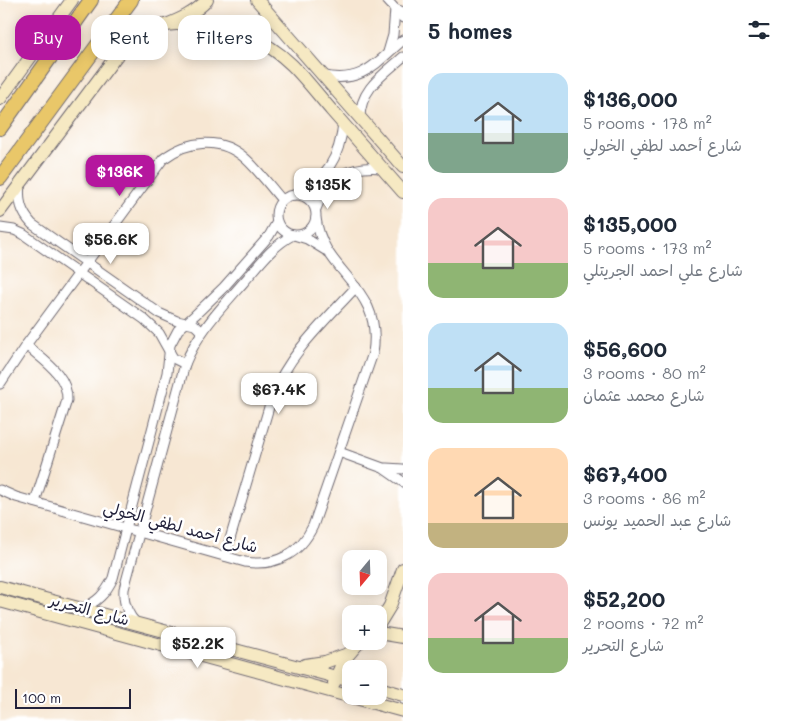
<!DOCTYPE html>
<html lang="en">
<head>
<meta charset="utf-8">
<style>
	body { margin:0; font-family:Mali,"Playpen Sans Arabic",sans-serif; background:#f6f6f7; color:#1f2937; height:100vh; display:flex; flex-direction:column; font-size:19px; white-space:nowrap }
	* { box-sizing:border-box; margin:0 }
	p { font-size:16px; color:#747a83 }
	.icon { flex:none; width:28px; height:28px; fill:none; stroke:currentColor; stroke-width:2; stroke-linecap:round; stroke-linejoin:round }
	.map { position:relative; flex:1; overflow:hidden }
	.details { display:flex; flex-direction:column; background:#fff; width:395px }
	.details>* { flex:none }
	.top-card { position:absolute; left:15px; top:15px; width:312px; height:45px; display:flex; gap:10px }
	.needle { width:32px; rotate:199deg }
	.controls { position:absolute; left:342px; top:550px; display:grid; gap:10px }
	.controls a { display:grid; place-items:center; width:45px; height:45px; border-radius:10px; background:#fff; box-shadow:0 2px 12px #0003; font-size:25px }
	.scale { position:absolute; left:15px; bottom:12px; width:116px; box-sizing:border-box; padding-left:5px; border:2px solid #22223b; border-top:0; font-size:14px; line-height:18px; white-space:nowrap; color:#22223b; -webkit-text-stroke:4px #fff; paint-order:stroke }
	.price { position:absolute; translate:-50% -42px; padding:0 11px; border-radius:10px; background:#fff; color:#222; font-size:16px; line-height:32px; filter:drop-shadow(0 1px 2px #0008) }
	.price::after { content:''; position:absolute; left:50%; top:30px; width:15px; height:11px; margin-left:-8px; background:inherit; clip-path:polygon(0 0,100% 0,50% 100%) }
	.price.active { background:#b5179e; color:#fff }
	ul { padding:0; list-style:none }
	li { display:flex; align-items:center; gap:15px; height:125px; padding:0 25px }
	li span { display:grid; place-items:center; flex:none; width:140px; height:100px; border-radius:15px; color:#555 }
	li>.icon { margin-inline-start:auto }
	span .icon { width:60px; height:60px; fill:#fffc; stroke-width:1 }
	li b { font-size:21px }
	h2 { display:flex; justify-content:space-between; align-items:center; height:60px; padding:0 25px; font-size:21px }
	.chip { padding:0 18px; border-radius:15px; background:#fff; box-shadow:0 2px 12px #0003; font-size:18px; line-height:45px }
	.chip.active { background:#b5179e; color:#fff }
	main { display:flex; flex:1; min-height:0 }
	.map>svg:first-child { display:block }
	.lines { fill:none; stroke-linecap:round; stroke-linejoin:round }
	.street-casing { stroke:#6d6770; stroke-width:11 }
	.secondary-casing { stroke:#6d6770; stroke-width:14 }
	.primary-casing { stroke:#6d6770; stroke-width:16 }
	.street { stroke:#fff; stroke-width:9 }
	.secondary { stroke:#f6e9c3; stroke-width:12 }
	.primary { stroke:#e9c769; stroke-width:14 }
	.labels { text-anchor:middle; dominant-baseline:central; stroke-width:5; stroke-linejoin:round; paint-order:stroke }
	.street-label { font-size:16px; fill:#22223b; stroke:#fff }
</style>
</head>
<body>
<main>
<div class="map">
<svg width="403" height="721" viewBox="0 0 403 721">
	<rect width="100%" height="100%" fill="#fff"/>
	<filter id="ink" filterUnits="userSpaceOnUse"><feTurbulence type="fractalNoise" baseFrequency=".02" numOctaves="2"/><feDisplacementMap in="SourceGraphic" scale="10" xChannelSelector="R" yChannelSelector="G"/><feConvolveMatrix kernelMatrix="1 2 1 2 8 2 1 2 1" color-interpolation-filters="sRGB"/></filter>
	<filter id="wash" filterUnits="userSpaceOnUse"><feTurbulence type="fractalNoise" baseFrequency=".0096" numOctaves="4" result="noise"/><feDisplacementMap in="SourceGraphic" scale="20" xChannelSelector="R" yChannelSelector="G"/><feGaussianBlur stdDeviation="1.12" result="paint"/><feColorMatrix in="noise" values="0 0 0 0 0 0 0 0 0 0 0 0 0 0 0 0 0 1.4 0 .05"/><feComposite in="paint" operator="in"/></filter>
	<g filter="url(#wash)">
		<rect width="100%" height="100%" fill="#f7e7d3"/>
	</g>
	<g filter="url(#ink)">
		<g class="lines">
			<defs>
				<g id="street">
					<path d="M387 0 403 18"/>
					<path d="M388 52 393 35 395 9 403 12"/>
					<path d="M322 75C361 85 376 63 403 40"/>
					<path d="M360 118C360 89 383 75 403 57"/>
					<path d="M20 184C18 201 21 212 32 224L159 313 177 321 195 325 202 332"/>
					<circle cx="296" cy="215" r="20"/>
					<path d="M294 195C326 180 340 158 343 123"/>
					<path d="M316 209C328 177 349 165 382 168"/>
					<path d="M0 228 14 230 23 234 144 319 159 333 173 358 185 364"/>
					<path d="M297 236 307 239 325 250"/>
					<path d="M26 345C44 361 68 375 67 400L35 502"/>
					<path d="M0 384 26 345 163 159C188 140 221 136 246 159 259 171 270 186 282 200"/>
					<path d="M339 452 383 468 403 482"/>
					<path d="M386 468 403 469"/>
					<path d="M0 490 16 497 245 562C275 567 300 554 313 526L373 353C384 285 323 275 316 218"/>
					<path d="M225 556 272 397C289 353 325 321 356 287"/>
					<path d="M80 609C97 603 106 593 113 578L167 373 170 345 178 330 195 315 224 287 269 236 277 222"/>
					<path d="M137 624C127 614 123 603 124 589L185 364C198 332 221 308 243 283 259 265 272 246 293 235"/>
				</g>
				<g id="secondary">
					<path d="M257 0 403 167"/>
					<path d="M165 25C212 20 257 31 292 65 306 79 319 96 332 111 356 138 379 165 403 192"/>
					<path d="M0 99 72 0"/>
					<path d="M0 211 117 55C125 47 134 40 145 34 166 24 191 18 207 0"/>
					<path d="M0 587 351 681"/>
					<path d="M0 601 403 711"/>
					<path d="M379 624 390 606 403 569"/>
					<path d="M379 633 403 637"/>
					<path d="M305 665 325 662 348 654"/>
					<path d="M334 683 343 661 360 641"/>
					<path d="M379 688 403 695"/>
				</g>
				<g id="primary">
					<path d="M0 128 91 0"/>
					<path d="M0 178 131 0"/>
				</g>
			</defs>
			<use href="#street" class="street-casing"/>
			<use href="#secondary" class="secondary-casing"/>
			<use href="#primary" class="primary-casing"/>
			<use href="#street" class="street"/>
			<use href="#secondary" class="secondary"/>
			<use href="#primary" class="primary"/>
		</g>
	</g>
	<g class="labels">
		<g class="street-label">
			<text transform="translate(181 526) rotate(15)">شارع أحمد لطفي الخولي</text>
			<text transform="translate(90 609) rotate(15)">شارع التحرير</text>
		</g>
	</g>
</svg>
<div class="controls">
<a><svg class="needle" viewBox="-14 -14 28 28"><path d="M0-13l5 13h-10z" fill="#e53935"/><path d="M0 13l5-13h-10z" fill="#747a83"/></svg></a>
<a>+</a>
<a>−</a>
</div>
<div class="scale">100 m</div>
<b class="price active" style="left:120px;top:197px">$136K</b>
<b class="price" style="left:328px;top:210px">$135K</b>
<b class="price" style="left:111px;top:265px">$56.6K</b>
<b class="price" style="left:279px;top:415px">$67.4K</b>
<b class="price" style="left:198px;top:669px">$52.2K</b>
<div class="top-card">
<a class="chip active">Buy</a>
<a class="chip">Rent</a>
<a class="chip">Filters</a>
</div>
</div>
<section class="details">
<h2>5 homes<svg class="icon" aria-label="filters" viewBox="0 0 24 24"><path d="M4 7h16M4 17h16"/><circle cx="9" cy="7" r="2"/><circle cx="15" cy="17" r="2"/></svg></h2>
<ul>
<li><span style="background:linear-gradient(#bfe0f5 60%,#7fa58c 0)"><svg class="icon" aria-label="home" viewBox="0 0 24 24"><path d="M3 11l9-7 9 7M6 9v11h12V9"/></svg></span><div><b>$136,000</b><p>5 rooms · 178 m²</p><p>شارع أحمد لطفي الخولي</p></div></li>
<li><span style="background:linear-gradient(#f6c9c9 65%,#8fb573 0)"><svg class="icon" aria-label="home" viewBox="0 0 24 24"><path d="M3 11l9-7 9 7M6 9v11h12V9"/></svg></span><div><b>$135,000</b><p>5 rooms · 173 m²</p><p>شارع علي احمد الجريتلي</p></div></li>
<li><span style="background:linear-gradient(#bfe0f5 65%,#8fb573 0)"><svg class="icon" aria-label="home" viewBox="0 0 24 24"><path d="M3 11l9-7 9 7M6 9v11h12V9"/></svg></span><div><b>$56,600</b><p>3 rooms · 80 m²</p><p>شارع محمد عثمان</p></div></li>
<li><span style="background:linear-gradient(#ffd9b3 75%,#c2b280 0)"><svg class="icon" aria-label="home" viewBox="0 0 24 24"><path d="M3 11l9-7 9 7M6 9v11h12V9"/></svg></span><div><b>$67,400</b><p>3 rooms · 86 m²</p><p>شارع عبد الحميد يونس</p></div></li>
<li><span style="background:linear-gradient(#f6c9c9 65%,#8fb573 0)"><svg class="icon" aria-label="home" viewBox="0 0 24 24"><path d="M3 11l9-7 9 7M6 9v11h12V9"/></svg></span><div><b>$52,200</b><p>2 rooms · 72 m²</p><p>شارع التحرير</p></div></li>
</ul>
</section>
</main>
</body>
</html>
